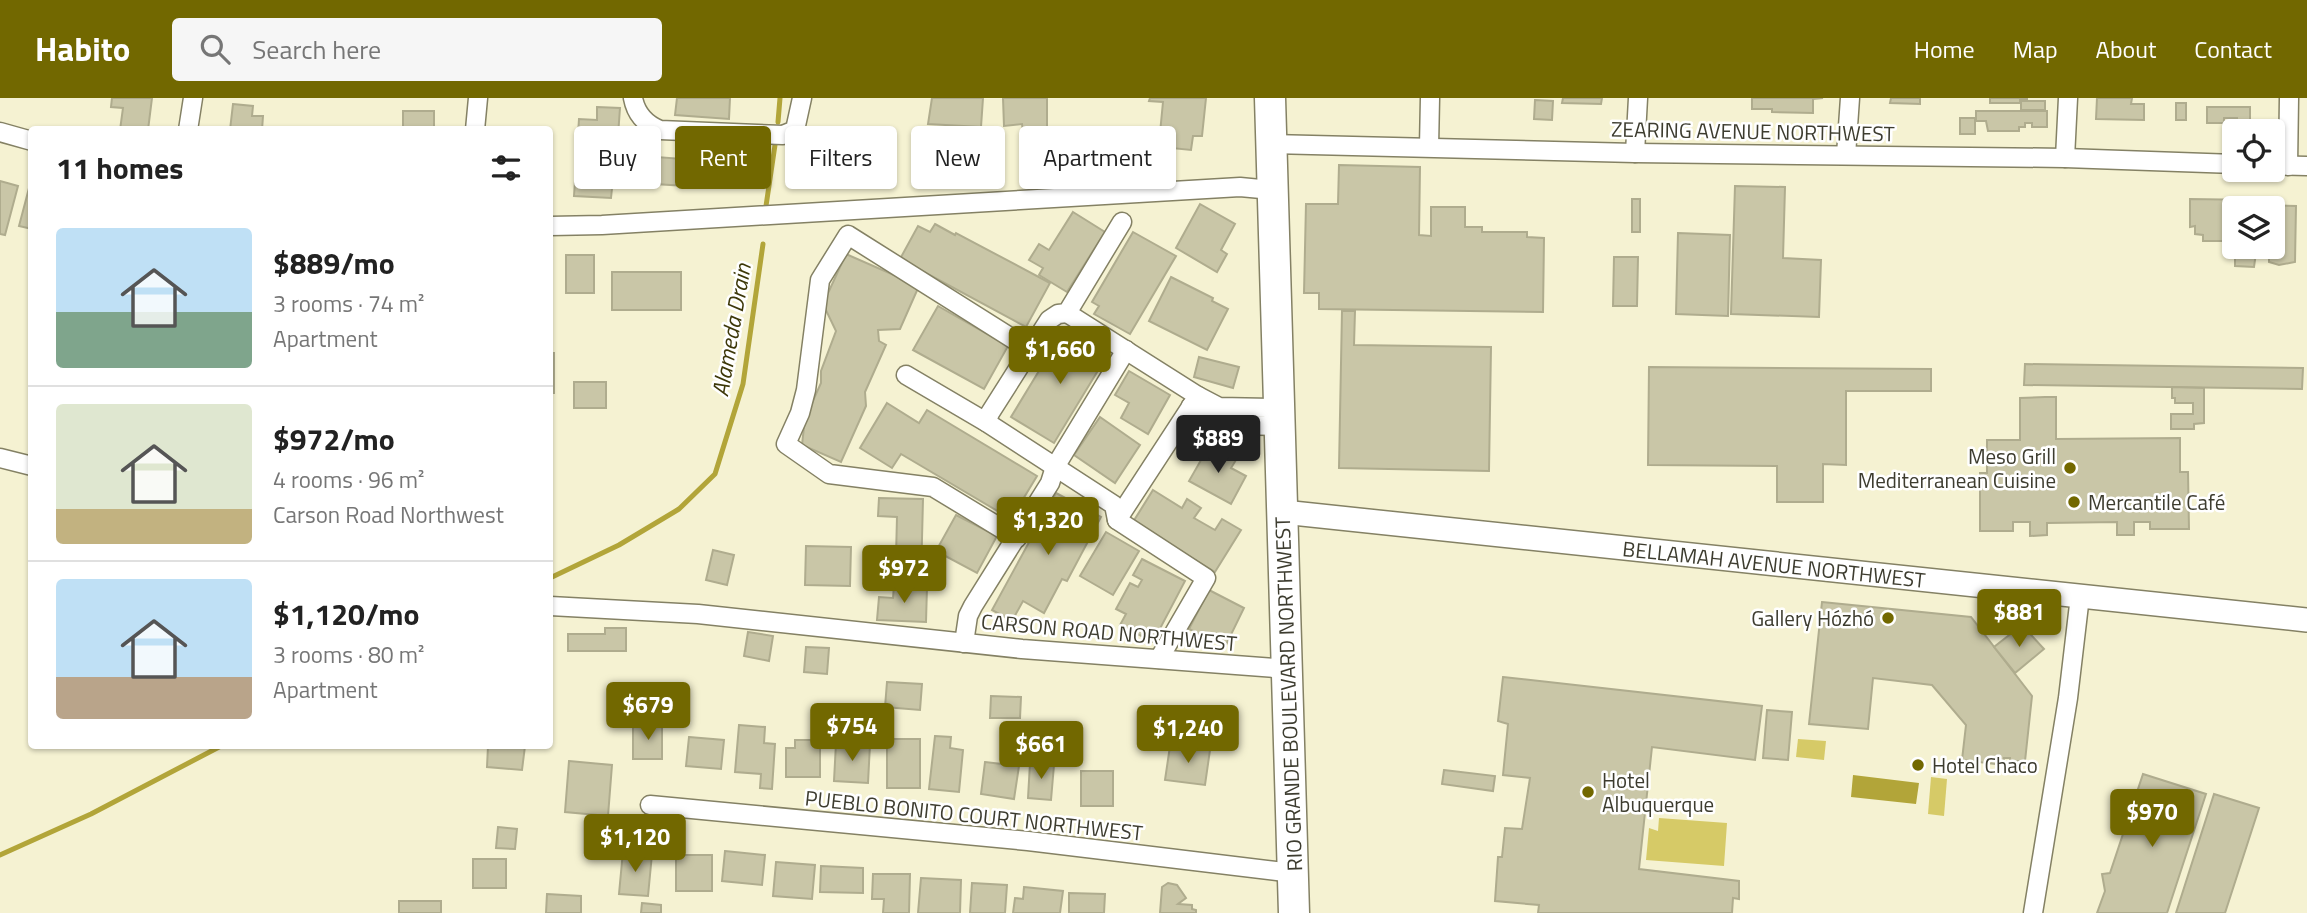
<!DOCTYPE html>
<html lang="en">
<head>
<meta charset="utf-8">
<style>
	body { margin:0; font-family:"Titillium Web",sans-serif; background:#f6f6f6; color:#222; height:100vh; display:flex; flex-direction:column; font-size:26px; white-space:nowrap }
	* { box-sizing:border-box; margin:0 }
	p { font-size:23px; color:#767676 }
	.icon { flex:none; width:38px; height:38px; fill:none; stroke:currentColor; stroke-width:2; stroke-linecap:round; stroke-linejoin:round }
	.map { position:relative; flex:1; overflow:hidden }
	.panel { position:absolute; left:28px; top:28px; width:525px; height:623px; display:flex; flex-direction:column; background:#fff; border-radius:7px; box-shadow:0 2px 5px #0004 }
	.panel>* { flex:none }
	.hud { position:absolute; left:574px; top:28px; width:665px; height:63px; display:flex; gap:14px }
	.fabs { position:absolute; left:2222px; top:21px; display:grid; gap:14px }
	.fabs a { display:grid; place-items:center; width:63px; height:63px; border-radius:7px; background:#fff; box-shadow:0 2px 5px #0004; font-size:35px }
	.price { position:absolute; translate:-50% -60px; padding:0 16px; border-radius:7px; background:#726800; color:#fff; font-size:23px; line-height:46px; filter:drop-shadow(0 2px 4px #0008) }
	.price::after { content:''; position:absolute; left:50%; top:42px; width:21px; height:16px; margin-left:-10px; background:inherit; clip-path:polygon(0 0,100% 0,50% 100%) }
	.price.selected { background:#222; color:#fff }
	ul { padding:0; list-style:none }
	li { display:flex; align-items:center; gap:21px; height:175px; padding:0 28px }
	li+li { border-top:2px solid #e0e0e0 }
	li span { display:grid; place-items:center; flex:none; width:196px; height:140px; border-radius:7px; color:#555 }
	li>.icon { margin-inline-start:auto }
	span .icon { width:84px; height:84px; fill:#fffc; stroke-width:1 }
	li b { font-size:30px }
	h2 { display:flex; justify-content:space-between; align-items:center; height:84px; padding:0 28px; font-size:30px }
	.chip { padding:0 24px; border-radius:7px; background:#fff; box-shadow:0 2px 5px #0004; font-size:24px; line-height:63px }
	.chip.selected { background:#726800; color:#fff }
	header { display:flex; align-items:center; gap:42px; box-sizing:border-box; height:98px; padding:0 35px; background:#726800; color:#fff }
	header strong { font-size:33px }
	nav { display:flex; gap:38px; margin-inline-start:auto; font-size:24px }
	.search { width:490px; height:63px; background:#f6f6f6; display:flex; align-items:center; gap:18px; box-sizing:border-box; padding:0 24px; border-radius:7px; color:#767676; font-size:26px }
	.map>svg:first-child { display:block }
	.green { fill:#d6ca67 }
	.water { fill:#b2a539 }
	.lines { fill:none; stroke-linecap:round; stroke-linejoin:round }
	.stream { stroke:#b2a539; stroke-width:5 }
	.building { fill:#c9c6a7; stroke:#afac8e; stroke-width:2 }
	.minor-casing { stroke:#848164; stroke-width:21 }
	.tertiary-casing { stroke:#848164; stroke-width:26 }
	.primary-casing { stroke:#848164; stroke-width:33 }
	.minor { stroke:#fff; stroke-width:18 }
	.tertiary { stroke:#fff; stroke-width:23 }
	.primary { stroke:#fff; stroke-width:30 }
	.poi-dot { fill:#726800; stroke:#fff; stroke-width:2.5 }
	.labels { text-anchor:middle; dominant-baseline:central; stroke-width:5; stroke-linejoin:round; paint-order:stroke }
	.street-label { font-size:21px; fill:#3d3c2f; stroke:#fff }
	.poi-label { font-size:21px; fill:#3d3c2f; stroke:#fff; text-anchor:start }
	.water-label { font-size:23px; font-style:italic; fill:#3d3809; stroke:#fff }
</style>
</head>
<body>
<header>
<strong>Habito</strong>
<div class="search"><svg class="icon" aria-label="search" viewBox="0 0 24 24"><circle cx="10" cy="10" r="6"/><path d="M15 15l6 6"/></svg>Search here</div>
<nav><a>Home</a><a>Map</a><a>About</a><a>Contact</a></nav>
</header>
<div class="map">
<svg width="2307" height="815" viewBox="0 0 2307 815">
	<rect width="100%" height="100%" fill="#f5f2d2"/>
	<g class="green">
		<path d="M1798 641 1826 643 1824 662 1796 659Z"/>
		<path d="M1931 679 1947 681 1944 718 1928 716Z"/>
		<path d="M1659 720 1727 725 1724 768 1646 762 1649 730 1658 733Z"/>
	</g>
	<path class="water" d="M1853 677 1919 685 1916 706 1851 699Z"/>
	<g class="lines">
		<g class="stream">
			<path d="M778 24 780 0"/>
			<path d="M766 108 775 47"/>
			<path d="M550 480 619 447 679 411 715 376 743 286 763 146"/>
			<path d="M0 757 91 716 221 648"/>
		</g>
	</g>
	<g class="building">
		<path d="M112 0H152L148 32H120L123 10 111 9Z"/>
		<path d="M677 0H730L729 21 675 17Z"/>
		<path d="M932 0H983L981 29 928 26Z"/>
		<path d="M1003 0H1047V32L1023 34 1022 26 1004 28Z"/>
		<path d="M1150 0H1206L1202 38H1193L1191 52 1162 49 1161 62 1115 58 1118 31 1160 35 1163 4 1149 3Z"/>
		<path d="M1563 0H1602L1601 6 1562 5Z"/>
		<path d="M1752 0H1823L1813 1V15L1772 14V11H1752Z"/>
		<path d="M1891 0H1920V6L1890 5Z"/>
		<path d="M1990 0H2027V1H2020V5H1990Z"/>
		<path d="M2097 0H2132L2131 6H2144V22L2096 21Z"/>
		<path d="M1535 2 1553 3 1552 22 1534 21Z"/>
		<rect x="2021" y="3" width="24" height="9"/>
		<rect x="2176" y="5" width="10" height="17"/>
		<path d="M233 6 253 8 252 18H263L262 32H230Z"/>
		<path d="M597 9 620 10 617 52 602 51 600 80 613 81 611 100 574 98 579 21 597 22Z"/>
		<path d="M2207 9H2250V28H2237V20H2224V25H2207Z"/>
		<rect x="403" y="13" width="31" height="19"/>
		<path d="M1976 13H2047V29H2032V25H2025V29H2019V33H1988L1986 23H1976Z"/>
		<rect x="1960" y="20" width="15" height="16"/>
		<path d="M696 55 720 57 717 90 655 86 657 59 695 62Z"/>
		<path d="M1339 67 1420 69 1419 137 1431 138V109H1465V129H1482V134H1527V139L1544 140 1543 214 1319 211V195H1304L1306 106H1338Z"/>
		<path d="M0 83 18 88 5 137 0 136Z"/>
		<path d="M1735 88 1785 89 1783 160 1821 162 1819 219 1731 216Z"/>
		<path d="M29 90 32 91V131L19 128Z"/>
		<rect x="1632" y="101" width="8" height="33"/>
		<path d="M2190 101 2255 102 2256 107 2296 108 2295 164 2279 167 2269 164V155H2256L2254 169 2235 168V149H2273V110H2235V143H2203V137L2195 136V128L2190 129Z"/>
		<path d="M1200 106 1235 126 1221 152 1227 156 1217 174 1176 150Z"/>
		<path d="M1073 114 1105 134 1067 194 1039 177 1043 170 1029 162 1039 146 1049 152Z"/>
		<path d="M935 126 955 137 956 135 1050 185 1026 229 900 161 918 128 930 134Z"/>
		<path d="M1133 134 1176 158 1130 236 1094 216 1099 208 1092 204Z"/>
		<path d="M1678 135 1730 137 1728 218 1676 216Z"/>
		<path d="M846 156 919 188 900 231 878 232 879 243 886 247 865 294 866 308 841 364 802 347 804 329 807 316 821 285V273L836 233 823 206Z"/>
		<rect x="566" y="157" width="28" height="38"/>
		<path d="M1614 159H1638L1637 208H1613Z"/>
		<rect x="612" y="174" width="69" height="38"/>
		<path d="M1171 179 1213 200 1212 203 1228 211 1207 252 1149 223Z"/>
		<path d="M938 208 1008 248 984 291 913 252Z"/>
		<path d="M1342 213H1355L1354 247 1491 249 1489 373 1339 370Z"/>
		<path d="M1065 230 1108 256 1054 345 1011 319Z"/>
		<rect x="550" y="255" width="4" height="40"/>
		<path d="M1199 259 1239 269 1233 290 1194 279Z"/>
		<path d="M2025 266 2303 270 2302 291 2024 287Z"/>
		<path d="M1649 269 1931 271V293H1846V367L1823 366V404H1777V368L1648 367Z"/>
		<path d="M1129 273 1170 297 1148 336 1121 320 1129 305 1115 297Z"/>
		<rect x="574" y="284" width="32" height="26"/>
		<path d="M2172 289 2204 290V325L2194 326V331H2171V316H2193V305H2175V300H2172Z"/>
		<path d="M2045 299H2056V341L2180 340V374H2188L2189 431H2150V424H2134V437H2117V424L2047 425V437L2030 438V424H2013V433H1980V375H1987V342H2020V300Z"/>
		<path d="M887 305 919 325 927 312 1037 378 1011 421 901 356 892 370 860 350Z"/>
		<path d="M1100 319 1140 347 1115 385 1074 357Z"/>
		<path d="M1209 348 1236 362 1231 370 1246 378 1231 406 1189 383Z"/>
		<path d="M1153 392 1182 410 1187 401 1201 410 1194 420 1215 432 1222 421 1241 432 1215 474 1133 424Z"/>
		<path d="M1056 395 1101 419 1067 483 1062 481 1044 515 1023 503 1012 523 992 512Z"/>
		<path d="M879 400 923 401 921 480 880 478 881 458H896L897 419 878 418Z"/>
		<path d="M956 417 997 438 977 475 936 453Z"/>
		<path d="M1106 434 1139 453 1113 497 1080 478Z"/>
		<path d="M806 448 851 449 850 488 805 487Z"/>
		<path d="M713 452 734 457 727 487 706 482Z"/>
		<path d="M1142 461 1185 483 1153 544 1120 527 1126 516 1116 511 1130 485 1138 489 1142 482 1133 477Z"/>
		<path d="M894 487 927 489 926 524 877 522 879 499 893 500Z"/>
		<path d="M1209 492 1244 510 1225 549 1189 531Z"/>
		<path d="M1822 504 1971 519 2032 598 2025 663H2010V660H2004L2003 667 1962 662 1966 627 1932 587 1873 580 1868 631 1809 626Z"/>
		<path d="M2022 527 2044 551 2015 575 1994 549Z"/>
		<path d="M605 530H626V553H568V536H605Z"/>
		<path d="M748 534 773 538 769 563 744 558Z"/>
		<path d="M806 549 829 550 827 576 804 574Z"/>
		<path d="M1503 579 1762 608 1755 662 1652 649 1639 771 1739 783V801L1733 800 1732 815H1538L1539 807 1495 803 1498 759H1502L1505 730 1522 731 1530 680 1503 677 1508 626 1498 623Z"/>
		<path d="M887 584 922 586 920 612 885 609Z"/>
		<path d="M991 598 1021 599 1020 620H990Z"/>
		<path d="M1767 612 1792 614 1788 662 1763 660Z"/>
		<path d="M739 627 765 629 764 645 775 646 772 691 760 690 761 676 735 674Z"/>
		<rect x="633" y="628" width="29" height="33"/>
		<path d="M935 638 951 639 950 650 963 652 959 694 929 691Z"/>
		<path d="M689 639 724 642 721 671 686 668Z"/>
		<rect x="887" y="641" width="33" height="49"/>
		<path d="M795 642H820V679H786V650H795Z"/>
		<path d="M836 645 870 646 868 685 834 683Z"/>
		<path d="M488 648H525L522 672 487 669Z"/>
		<path d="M1170 648 1210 652 1205 687 1165 682Z"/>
		<path d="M569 663 612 667 608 718 565 714Z"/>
		<path d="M985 664 1019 668 1014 701 981 696Z"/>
		<path d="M1030 665 1054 667 1051 702 1028 700Z"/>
		<path d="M1444 672 1495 678 1493 693 1442 686Z"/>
		<rect x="1081" y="673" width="32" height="35"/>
		<path d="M2143 676 2206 696 2167 815H2097L2105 793 2102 776 2110 775Z"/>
		<path d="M2214 696 2259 710 2225 815H2176Z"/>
		<path d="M498 729 517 731 515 751 496 750Z"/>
		<path d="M623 753 652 756 648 798 619 796Z"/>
		<path d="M725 753 765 757 762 787 722 783Z"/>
		<rect x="676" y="757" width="36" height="36"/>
		<rect x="473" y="761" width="33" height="29"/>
		<path d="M776 764 815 767 812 801 773 798Z"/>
		<path d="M821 768 863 770V795L820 794Z"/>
		<path d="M873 776H910L909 815H883L884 801H872Z"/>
		<path d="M921 780 961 782 960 815H918Z"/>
		<path d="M972 785 1007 787 1005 815H970Z"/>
		<path d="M1168 785 1177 787 1186 800 1178 806 1192 807V811L1196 812V815H1160L1162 789Z"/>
		<path d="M1024 789 1063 793 1060 815H1013L1015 800 1023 801Z"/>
		<path d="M1069 795 1105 796 1104 815H1069Z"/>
		<path d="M547 796 581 798V815H546Z"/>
		<rect x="399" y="803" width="42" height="12"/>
		<path d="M642 805 661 807V815H641Z"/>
	</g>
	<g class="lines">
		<defs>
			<g id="minor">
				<path d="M633 0C636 16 645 26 660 32L783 37 795 32 802 0"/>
				<path d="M188 32 193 0"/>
				<path d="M475 32 478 0"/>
				<path d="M0 34 32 43"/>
				<path d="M1271 46 1635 55 2065 60 2235 66"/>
				<path d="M1429 49 1430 0"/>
				<path d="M1635 55 1638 0"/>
				<path d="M1846 57 1850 0"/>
				<path d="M2065 60 2068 0"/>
				<path d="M2273 67 2307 68"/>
				<path d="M2288 68 2289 0"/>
				<path d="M550 128 602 127 1240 89 1272 92"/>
				<path d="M1067 215 1198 298 1219 309 1279 310"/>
				<path d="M906 277 986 324 1114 407 1117 422 1206 480 1159 561"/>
				<path d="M1191 308 1227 327 1279 328"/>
				<path d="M986 324 990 315 1049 222 1058 216 1067 215 1122 124"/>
				<path d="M0 360 32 368"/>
				<path d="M1117 422 1198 298"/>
				<path d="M1017 440 933 389 829 376 786 346 800 315 806 292 820 182 848 137 1029 251"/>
				<path d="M550 508 698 516 1022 551 1288 571"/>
				<path d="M964 545 968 518 973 508 1050 385 1055 369 1126 252"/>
				<path d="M650 707 1028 743 1293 775"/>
				<path d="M2033 815 2068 600 2080 498"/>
			</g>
			<path id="tertiary" d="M1283 414 2307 522"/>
			<path id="primary" d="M1270 0 1294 815"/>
		</defs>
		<use href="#minor" class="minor-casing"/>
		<use href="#tertiary" class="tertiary-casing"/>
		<use href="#primary" class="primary-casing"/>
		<use href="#minor" class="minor"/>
		<use href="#tertiary" class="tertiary"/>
		<use href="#primary" class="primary"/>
	</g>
	<g class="poi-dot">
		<circle cx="2070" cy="370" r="7"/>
		<circle cx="2074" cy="404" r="7"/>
		<circle cx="1888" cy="520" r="7"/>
		<circle cx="1918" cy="667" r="7"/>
		<circle cx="1588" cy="694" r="7"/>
	</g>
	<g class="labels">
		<g class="street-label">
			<text transform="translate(1753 33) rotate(1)">ZEARING AVENUE NORTHWEST</text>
			<text transform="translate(1774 466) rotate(6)">BELLAMAH AVENUE NORTHWEST</text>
			<text transform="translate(1109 534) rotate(5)">CARSON ROAD NORTHWEST</text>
			<text transform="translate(1288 596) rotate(-92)">RIO GRANDE BOULEVARD NORTHWEST</text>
			<text transform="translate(974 717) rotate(6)">PUEBLO BONITO COURT NORTHWEST</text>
		</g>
		<g class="poi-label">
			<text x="2056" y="358" text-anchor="end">Meso Grill<tspan x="2056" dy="24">Mediterranean Cuisine</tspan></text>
			<text x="2088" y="404">Mercantile Café</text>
			<text x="1874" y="520" text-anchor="end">Gallery Hózhó</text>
			<text x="1932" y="667">Hotel Chaco</text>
			<text x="1602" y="682">Hotel<tspan x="1602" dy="24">Albuquerque</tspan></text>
		</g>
		<g class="water-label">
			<text transform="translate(731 232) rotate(-80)">Alameda Drain</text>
		</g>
	</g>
</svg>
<div class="fabs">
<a><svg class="icon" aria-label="locate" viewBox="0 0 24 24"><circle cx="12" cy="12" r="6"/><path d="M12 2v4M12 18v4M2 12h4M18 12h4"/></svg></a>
<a><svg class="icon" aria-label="layers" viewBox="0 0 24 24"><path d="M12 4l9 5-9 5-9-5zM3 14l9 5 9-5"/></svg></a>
</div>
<b class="price" style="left:1060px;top:288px">$1,660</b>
<b class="price selected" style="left:1218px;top:377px">$889</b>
<b class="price" style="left:1048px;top:459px">$1,320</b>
<b class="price" style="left:904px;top:507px">$972</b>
<b class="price" style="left:2019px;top:551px">$881</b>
<b class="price" style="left:648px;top:644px">$679</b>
<b class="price" style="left:852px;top:665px">$754</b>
<b class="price" style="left:1188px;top:667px">$1,240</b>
<b class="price" style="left:1041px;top:683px">$661</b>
<b class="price" style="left:2152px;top:751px">$970</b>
<b class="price" style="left:635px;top:776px">$1,120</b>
<div class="hud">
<a class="chip">Buy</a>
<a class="chip selected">Rent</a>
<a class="chip">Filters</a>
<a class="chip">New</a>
<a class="chip">Apartment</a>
</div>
<section class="panel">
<h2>11 homes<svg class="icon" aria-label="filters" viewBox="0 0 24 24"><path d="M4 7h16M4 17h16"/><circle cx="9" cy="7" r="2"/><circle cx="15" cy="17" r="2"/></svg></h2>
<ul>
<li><span style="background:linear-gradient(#bfe0f5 60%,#7fa58c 0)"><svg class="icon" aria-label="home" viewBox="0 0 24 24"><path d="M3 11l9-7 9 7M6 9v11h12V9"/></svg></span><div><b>$889/mo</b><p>3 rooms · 74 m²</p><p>Apartment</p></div></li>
<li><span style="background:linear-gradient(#dfe7d0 75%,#c2b280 0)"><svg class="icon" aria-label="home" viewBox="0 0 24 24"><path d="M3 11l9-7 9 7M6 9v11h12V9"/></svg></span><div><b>$972/mo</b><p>4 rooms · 96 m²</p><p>Carson Road Northwest</p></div></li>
<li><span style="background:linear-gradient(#bfe0f5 70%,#b9a48a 0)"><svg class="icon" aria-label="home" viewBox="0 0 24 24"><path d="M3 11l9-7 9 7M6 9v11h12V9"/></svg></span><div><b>$1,120/mo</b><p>3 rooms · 80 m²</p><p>Apartment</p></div></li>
</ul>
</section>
</div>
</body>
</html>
